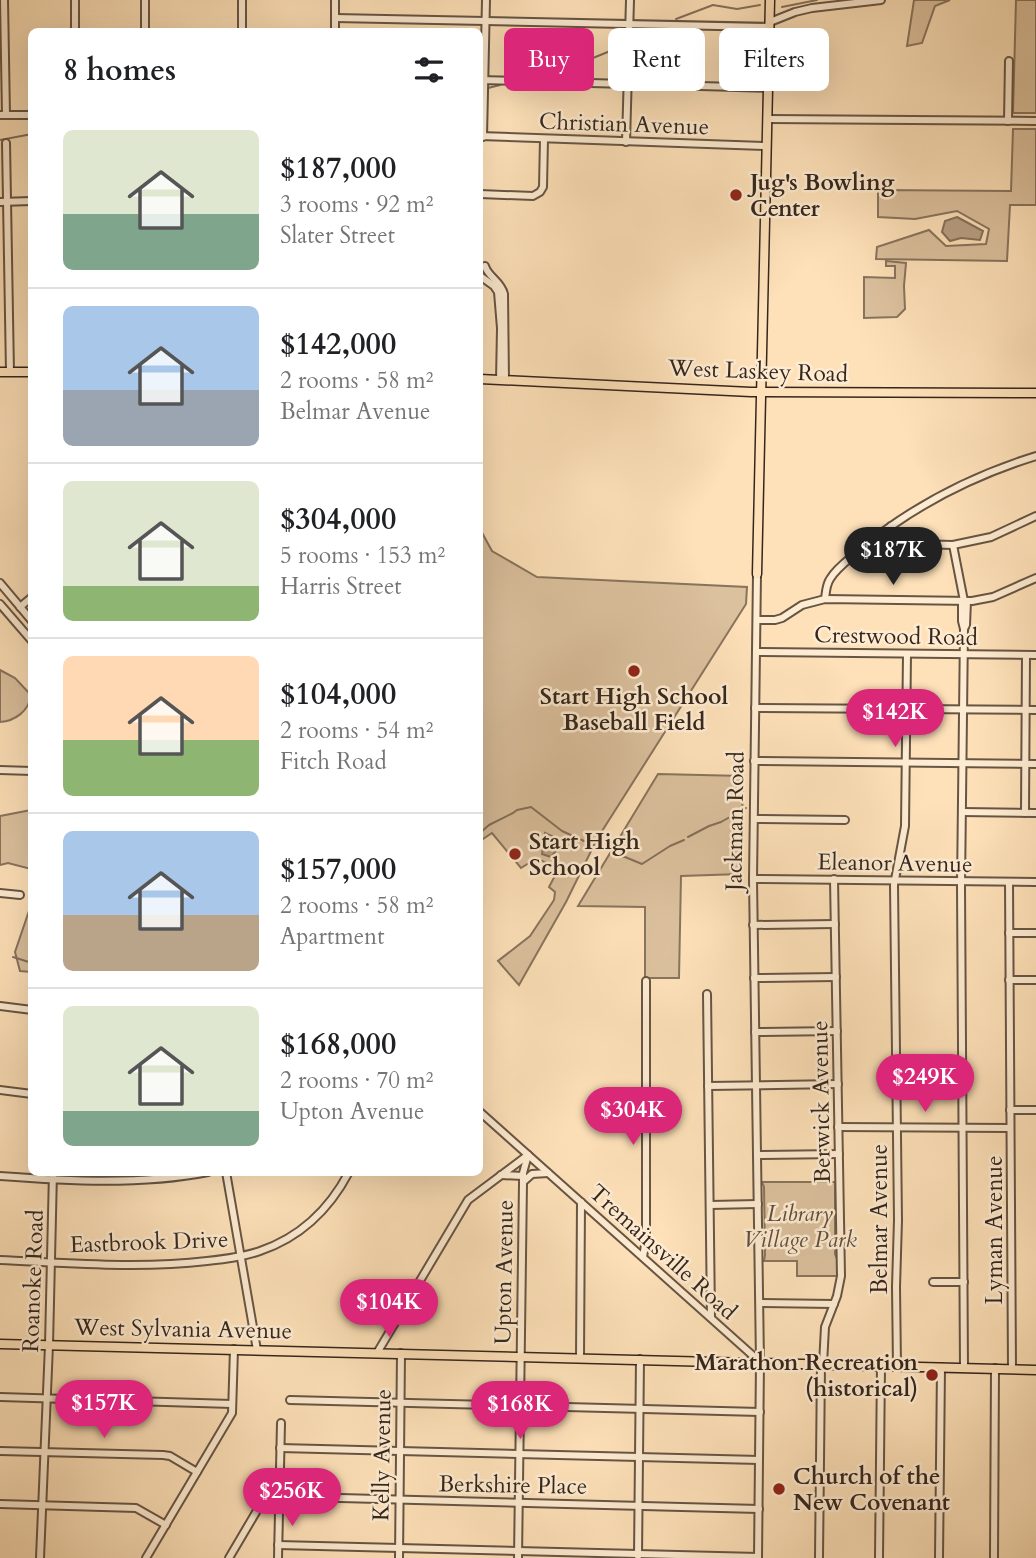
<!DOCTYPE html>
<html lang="en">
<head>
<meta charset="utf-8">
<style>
	body { margin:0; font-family:Cardo,serif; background:#f6f6f6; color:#202124; height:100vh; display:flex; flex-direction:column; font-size:26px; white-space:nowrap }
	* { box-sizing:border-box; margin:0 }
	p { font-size:23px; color:#757577 }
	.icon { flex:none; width:38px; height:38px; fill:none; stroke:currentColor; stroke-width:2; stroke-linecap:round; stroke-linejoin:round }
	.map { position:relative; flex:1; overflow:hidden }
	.details { position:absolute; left:28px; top:28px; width:455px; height:1148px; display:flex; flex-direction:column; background:#fff; border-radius:10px; box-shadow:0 7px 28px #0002 }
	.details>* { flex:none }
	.top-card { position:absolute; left:504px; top:28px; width:427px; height:63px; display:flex; gap:14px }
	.price { position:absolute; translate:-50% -60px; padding:0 16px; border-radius:24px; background:#db2777; color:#fff; font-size:23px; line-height:46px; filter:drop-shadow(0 2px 4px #0008) }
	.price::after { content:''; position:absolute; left:50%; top:42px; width:21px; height:16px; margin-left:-10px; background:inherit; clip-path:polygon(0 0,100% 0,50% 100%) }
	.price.selected { background:#222; color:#fff }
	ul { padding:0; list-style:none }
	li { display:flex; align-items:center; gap:21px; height:175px; padding:0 35px }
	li+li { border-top:2px solid #e0e0e0 }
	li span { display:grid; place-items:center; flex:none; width:196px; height:140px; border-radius:10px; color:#555 }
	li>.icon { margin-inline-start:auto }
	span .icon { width:84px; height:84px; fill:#fffc; stroke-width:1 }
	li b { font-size:30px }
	h2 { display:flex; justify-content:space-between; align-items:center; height:84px; padding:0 35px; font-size:30px }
	.tag { padding:0 24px; border-radius:10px; background:#fff; box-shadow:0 7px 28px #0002; font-size:24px; line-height:63px }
	.tag.selected { background:#db2777; color:#fff }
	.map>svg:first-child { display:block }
	.green { fill:#dcc19e; stroke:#88745e; stroke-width:2 }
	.water { fill:#baa184; stroke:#85705b; stroke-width:2 }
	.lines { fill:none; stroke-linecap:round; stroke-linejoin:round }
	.stream { stroke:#85705b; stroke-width:2 }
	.minor-casing { stroke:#675544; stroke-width:10 }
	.major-casing { stroke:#35261d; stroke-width:11 }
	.minor { stroke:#feecd2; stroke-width:6 }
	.major { stroke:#fee1b9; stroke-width:8 }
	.poi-dot { fill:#8f2418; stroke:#feecd2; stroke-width:2.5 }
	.labels { text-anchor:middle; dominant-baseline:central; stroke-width:5; stroke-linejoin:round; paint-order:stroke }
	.street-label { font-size:23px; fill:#35261d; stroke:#feecd2 }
	.poi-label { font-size:23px; font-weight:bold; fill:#35261d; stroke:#feecd2; text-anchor:start }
	.park-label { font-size:23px; font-style:italic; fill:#5f4d3d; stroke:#feecd2 }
</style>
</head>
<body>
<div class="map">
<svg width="1036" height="1558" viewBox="0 0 1036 1558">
	<rect width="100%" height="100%" fill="#fee1b9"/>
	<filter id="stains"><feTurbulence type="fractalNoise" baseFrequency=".00286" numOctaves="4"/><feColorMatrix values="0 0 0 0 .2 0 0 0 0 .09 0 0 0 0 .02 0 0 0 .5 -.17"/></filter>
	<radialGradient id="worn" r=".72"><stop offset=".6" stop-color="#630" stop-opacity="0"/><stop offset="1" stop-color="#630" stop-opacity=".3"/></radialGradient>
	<g class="green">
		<path d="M914 0H950L935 6 922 43 907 46Z"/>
		<path d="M1016 0H1036V113H1013Z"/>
		<path d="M1013 129H1036V205H1010L1007 261 876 259 877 247 929 230 946 246 986 244 989 229 957 211 915 219 878 217V190L1011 191Z"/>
		<path d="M886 261 906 263 904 286 905 309 897 317 864 318V277L895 278V266H886Z"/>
		<path d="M480 529 492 551 537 577 747 587 746 604 597 839 566 902 519 985 498 961 530 936 554 900 555 892 549 887 558 870 537 858 521 868 492 833 480 841Z"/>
		<path d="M0 670 15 678 31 695C29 711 15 721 0 722Z"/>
		<path d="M658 774 743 776 741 874 681 876 679 978H645V907L578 906Z"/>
		<path d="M31 810V869L8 863 0 865V816Z"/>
		<path d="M31 905V972L20 971 15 952Z"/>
		<path d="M762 1182H835V1254L837 1259V1276H797V1261H764L765 1255 764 1187Z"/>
	</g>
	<g class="water">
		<path d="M957 217 983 231 980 240 961 238 950 241 942 232 945 221Z"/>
		<path d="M545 833 560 840 558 848 551 857 542 854Z"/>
	</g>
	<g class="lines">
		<g class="stream">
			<path d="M782 7 817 0"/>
			<path d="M676 19 713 5 737 9 760 5"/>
			<path d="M634 39 656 28"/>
			<path d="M521 78 545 71 557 72 571 62 582 58H593L620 47 625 43"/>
			<path d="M480 87H481"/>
			<path d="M488 88 500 85"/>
			<path d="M0 140 32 134"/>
			<path d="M480 833 489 825 513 813 517 810 531 807 562 831 584 841"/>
			<path d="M688 837 709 826 721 822 746 808"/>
			<path d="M612 855 617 857H625L642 864 670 846 684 840"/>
			<path d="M13 957 32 963"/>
		</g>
		<defs>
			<g id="minor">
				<path d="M4 0 6 115"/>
				<path d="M75 0V32"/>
				<path d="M145 0V32"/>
				<path d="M242 0V32"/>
				<path d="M335 18 770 27"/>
				<path d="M770 22 795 12 812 8 881 0"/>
				<path d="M335 32V0"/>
				<path d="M480 80 769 88"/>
				<path d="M0 115H32"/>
				<path d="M768 119 1036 121"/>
				<path d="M1008 121 1009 61"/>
				<path d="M480 136 767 146"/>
				<path d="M483 137 486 0"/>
				<path d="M626 142 630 0"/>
				<path d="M6 143 10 372"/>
				<path d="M480 194 533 196 540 192 543 187 544 139"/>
				<path d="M0 202 32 201"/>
				<path d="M485 266C488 277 501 281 504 294L505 380"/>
				<path d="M480 276 494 286 498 292 501 328 500 380"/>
				<path d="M891 526 897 535 915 544 953 545 991 537 1036 516"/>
				<path d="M953 545 964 601"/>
				<path d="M757 574 753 879 760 1362 758 1558"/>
				<path d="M0 583 32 621"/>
				<path d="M825 599C826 592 826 585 830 579 837 567 851 558 861 549 913 506 972 476 1036 456"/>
				<path d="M962 601V621L964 629"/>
				<path d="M0 604 32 641"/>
				<path d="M20 607 32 597"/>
				<path d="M757 620H775L782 618 802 605 825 599 972 601 993 597 1036 578"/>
				<path d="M756 652 1036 655"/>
				<path d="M755 708 1036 710"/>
				<path d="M754 761 1036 764"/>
				<path d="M0 770 32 771"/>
				<path d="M962 812 1036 813"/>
				<path d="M1025 813 1026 655"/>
				<path d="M754 819 845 820"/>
				<path d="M753 879 1036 882"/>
				<path d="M1009 882 1012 1369"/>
				<path d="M0 893 20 895"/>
				<path d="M753 925 835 924"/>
				<path d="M1009 933H1036"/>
				<path d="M754 978 836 977"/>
				<path d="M1009 980H1036"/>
				<path d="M707 994 711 1317"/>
				<path d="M0 1006 32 1010"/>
				<path d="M755 1032 837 1031"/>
				<path d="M708 1086 838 1084"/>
				<path d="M0 1090 32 1094"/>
				<path d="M1010 1110H1036"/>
				<path d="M480 1112 760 1362"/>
				<path d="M838 1127 1010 1128"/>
				<path d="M757 1155 839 1154"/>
				<path d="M226 1172 257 1350"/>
				<path d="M501 1175 523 1176"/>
				<path d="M0 1176C66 1181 143 1185 208 1172"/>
				<path d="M523 1182 532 1174 548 1173"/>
				<path d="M710 1205 758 1204"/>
				<path d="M643 1257 646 1239V981"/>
				<path d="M0 1260C69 1263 139 1269 207 1261 225 1259 243 1257 260 1251 301 1237 329 1210 349 1172"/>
				<path d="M933 1282H964"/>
				<path d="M760 1303 834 1304"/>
				<path d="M377 1353 468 1200 528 1155"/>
				<path d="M580 1358 581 1202"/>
				<path d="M823 1364 825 1327 837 1296 841 1276 834 879"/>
				<path d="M897 1366 896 1287 898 1220 894 885 905 826 907 654"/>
				<path d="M964 1368 961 886 964 629 966 625 967 601"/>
				<path d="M0 1397 232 1404"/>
				<path d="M290 1400 760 1412"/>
				<path d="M280 1448 759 1460"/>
				<path d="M0 1451 163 1455 170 1456 197 1472"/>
				<path d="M265 1496 759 1509"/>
				<path d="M0 1504 136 1508 166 1525"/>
				<path d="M278 1545 758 1557"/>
				<path d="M638 1556 640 1359"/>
				<path d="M40 1558 49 1345 53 1172"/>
				<path d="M146 1558 232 1413 234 1349"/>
				<path d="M229 1558 278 1475"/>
				<path d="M278 1558 281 1423"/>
				<path d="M399 1558 401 1353"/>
				<path d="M518 1558 523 1182V1173L528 1155"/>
				<path d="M819 1558 821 1364"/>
				<path d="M879 1558 881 1365"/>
				<path d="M939 1558 941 1367"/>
				<path d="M994 1558 995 1368"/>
			</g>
			<g id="major">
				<path d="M0 372H32"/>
				<path d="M480 379 751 392 1036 393"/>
				<path d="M757 574 770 0"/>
				<path d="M0 1344 1036 1370"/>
			</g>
		</defs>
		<use href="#minor" class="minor-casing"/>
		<use href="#major" class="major-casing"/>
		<use href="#minor" class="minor"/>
		<use href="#major" class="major"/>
	</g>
	<g class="poi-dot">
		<circle cx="736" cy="195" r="7"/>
		<circle cx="634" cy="671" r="7"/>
		<circle cx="515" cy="854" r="7"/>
		<circle cx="932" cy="1375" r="7"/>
		<circle cx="779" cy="1489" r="7"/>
	</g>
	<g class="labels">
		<g class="street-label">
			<text transform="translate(624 124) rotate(2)">Christian Avenue</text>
			<text transform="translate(758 371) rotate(2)">West Laskey Road</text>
			<text transform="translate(896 636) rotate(1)">Crestwood Road</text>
			<text transform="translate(735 821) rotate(-89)">Jackman Road</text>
			<text transform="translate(895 863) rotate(1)">Eleanor Avenue</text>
			<text transform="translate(821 1102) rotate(-91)">Berwick Avenue</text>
			<text transform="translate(879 1219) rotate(-90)">Belmar Avenue</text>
			<text transform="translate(994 1230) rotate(-90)">Lyman Avenue</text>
			<text transform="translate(149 1242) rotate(-2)">Eastbrook Drive</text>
			<text transform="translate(663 1252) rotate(42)">Tremainsville Road</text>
			<text transform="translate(504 1272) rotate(-89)">Upton Avenue</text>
			<text transform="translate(33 1281) rotate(-88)">Roanoke Road</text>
			<text transform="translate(183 1329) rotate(1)">West Sylvania Avenue</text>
			<text transform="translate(382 1455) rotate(-89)">Kelly Avenue</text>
			<text transform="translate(513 1485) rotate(1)">Berkshire Place</text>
		</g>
		<g class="poi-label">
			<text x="750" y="182">Jug's Bowling<tspan x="750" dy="26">Center</tspan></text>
			<text x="634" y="696" text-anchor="middle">Start High School<tspan x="634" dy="26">Baseball Field</tspan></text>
			<text x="529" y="841">Start High<tspan x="529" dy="26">School</tspan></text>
			<text x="918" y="1362" text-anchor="end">Marathon Recreation<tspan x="918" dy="26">(historical)</tspan></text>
			<text x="793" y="1476">Church of the<tspan x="793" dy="26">New Covenant</tspan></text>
		</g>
		<g class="park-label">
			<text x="800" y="1213">Library<tspan x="800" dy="26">Village Park</tspan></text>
		</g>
	</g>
	<rect width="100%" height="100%" filter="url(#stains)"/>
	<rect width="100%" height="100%" fill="url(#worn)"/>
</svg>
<b class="price selected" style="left:893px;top:587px">$187K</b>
<b class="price" style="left:895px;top:749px">$142K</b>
<b class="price" style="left:925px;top:1114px">$249K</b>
<b class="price" style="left:633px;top:1147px">$304K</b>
<b class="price" style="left:389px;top:1339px">$104K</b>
<b class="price" style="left:104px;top:1440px">$157K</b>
<b class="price" style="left:520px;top:1441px">$168K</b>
<b class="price" style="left:292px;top:1528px">$256K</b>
<div class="top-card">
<a class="tag selected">Buy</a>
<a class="tag">Rent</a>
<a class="tag">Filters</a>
</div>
<section class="details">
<h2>8 homes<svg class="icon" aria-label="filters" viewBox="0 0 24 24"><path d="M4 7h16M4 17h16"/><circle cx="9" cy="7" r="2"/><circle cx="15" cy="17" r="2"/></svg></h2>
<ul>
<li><span style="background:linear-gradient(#dfe7d0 60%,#7fa58c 0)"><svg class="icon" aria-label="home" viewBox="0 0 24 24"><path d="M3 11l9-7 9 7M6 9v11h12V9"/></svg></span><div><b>$187,000</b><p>3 rooms · 92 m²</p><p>Slater Street</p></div></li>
<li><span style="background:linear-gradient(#a9c7e8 60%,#9aa5b1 0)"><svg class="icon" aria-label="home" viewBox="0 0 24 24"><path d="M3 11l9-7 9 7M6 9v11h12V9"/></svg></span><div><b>$142,000</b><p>2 rooms · 58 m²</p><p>Belmar Avenue</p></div></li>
<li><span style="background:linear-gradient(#dfe7d0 75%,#8fb573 0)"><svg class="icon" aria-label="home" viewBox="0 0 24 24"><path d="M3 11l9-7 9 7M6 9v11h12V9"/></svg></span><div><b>$304,000</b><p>5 rooms · 153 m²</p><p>Harris Street</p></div></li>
<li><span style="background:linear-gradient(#ffd9b3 60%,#8fb573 0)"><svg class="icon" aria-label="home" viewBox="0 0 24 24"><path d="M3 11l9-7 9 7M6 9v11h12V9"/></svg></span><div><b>$104,000</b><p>2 rooms · 54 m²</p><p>Fitch Road</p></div></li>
<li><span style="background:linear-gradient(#a9c7e8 60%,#b9a48a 0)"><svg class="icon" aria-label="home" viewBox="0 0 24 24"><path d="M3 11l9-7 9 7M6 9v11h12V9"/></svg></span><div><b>$157,000</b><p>2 rooms · 58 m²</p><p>Apartment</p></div></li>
<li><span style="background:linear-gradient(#dfe7d0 75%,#7fa58c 0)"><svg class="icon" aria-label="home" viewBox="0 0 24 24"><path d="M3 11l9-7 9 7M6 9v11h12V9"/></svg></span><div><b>$168,000</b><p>2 rooms · 70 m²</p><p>Upton Avenue</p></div></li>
</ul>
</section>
</div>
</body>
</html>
